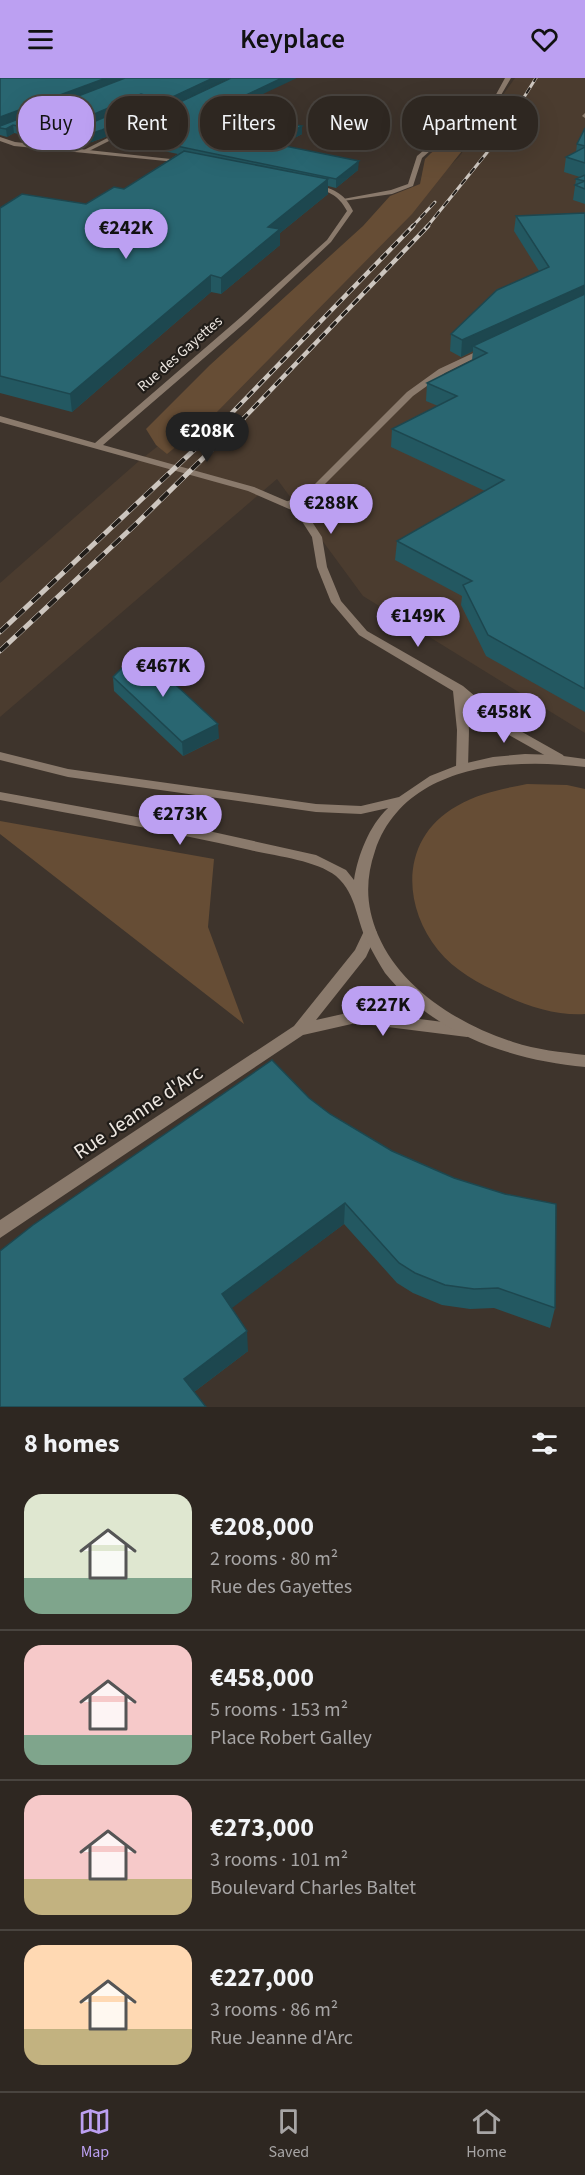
<!DOCTYPE html>
<html lang="en">
<head>
<meta charset="utf-8">
<style>
	body { margin:0; font-family:"Source Sans 3",sans-serif; background:#3a332e; color:#f1f3f6; height:100vh; display:flex; flex-direction:column; font-size:22px; white-space:nowrap }
	* { box-sizing:border-box; margin:0 }
	p { font-size:20px; color:#a7a5a5 }
	.icon { flex:none; width:33px; height:33px; fill:none; stroke:currentColor; stroke-width:2; stroke-linecap:round; stroke-linejoin:round }
	.map { position:relative; height:1329px; overflow:hidden }
	.details { display:flex; flex-direction:column; background:#2e2721; flex:1 }
	.details>* { flex:none }
	.hud { position:absolute; left:18px; top:18px; width:549px; height:54px; display:flex; gap:12px }
	.price { position:absolute; translate:-50% -51px; padding:0 14px; border-radius:21px; background:#bca0f2; color:#111; font-size:20px; line-height:39px; filter:drop-shadow(0 2px 3px #0008) }
	.price::after { content:''; position:absolute; left:50%; top:36px; width:18px; height:14px; margin-left:-9px; background:inherit; clip-path:polygon(0 0,100% 0,50% 100%) }
	.price.current { background:#222; color:#fff }
	ul { padding:0; list-style:none }
	li { display:flex; align-items:center; gap:18px; height:150px; padding:0 24px }
	li+li { border-top:2px solid #49443f }
	li span { display:grid; place-items:center; flex:none; width:168px; height:120px; border-radius:18px; color:#555 }
	li>.icon { margin-inline-start:auto }
	span .icon { width:72px; height:72px; fill:#fffc; stroke-width:1 }
	li b { font-size:26px }
	h2 { display:flex; justify-content:space-between; align-items:center; height:72px; padding:0 24px; font-size:26px }
	.tag { padding:0 21px; border-radius:24px; background:#2e2721; box-shadow:0 6px 24px #0002,0 0 0 2px #49443f; font-size:21px; line-height:54px }
	.tag.current { background:#bca0f2; color:#111 }
	header { display:flex; justify-content:space-between; align-items:center; height:78px; padding:0 24px; background:#bca0f2; color:#111; font-size:27px; font-weight:600 }
	.dock { display:flex; justify-content:space-around; align-items:center; height:84px; border-top:2px solid #49443f; background:#2e2721; font-size:16px; color:#a7a5a5 }
	.dock a { display:grid; justify-items:center; gap:3px }
	.dock .current { color:#bca0f2 }
	.map>svg:first-child { display:block }
	.built { fill:#4b3c2f }
	.green { fill:#664d35 }
	.lines { fill:none; stroke-linecap:round; stroke-linejoin:round }
	.service { fill:#8a7a6c; fill-rule:evenodd }
	.minor { fill:#8a7a6c; fill-rule:evenodd }
	.tertiary { fill:#8a7a6c; fill-rule:evenodd }
	.rail-far2-casing { stroke:#cdc6bf; stroke-width:3 }
	.rail-far1-casing { stroke:#cdc6bf; stroke-width:4.5 }
	.rail-casing { stroke:#cdc6bf; stroke-width:5 }
	.rail-far2 { stroke:#211d19; stroke-width:2; stroke-dasharray:7; stroke-linecap:butt }
	.rail-far1 { stroke:#211d19; stroke-width:3; stroke-dasharray:8; stroke-linecap:butt }
	.rail { stroke:#211d19; stroke-width:4; stroke-dasharray:11; stroke-linecap:butt }
	.wall { fill:#235861 }
	.shaded-wall { fill:#1d474f }
	.building { fill:#296671; stroke:#1d474f; stroke-width:1.5 }
	.labels { text-anchor:middle; dominant-baseline:central; stroke-width:4.5; stroke-linejoin:round; paint-order:stroke }
	.far-street-label { font-size:15px; fill:#ede7e1; stroke:#211d19 }
	.near-street-label { font-size:21px; fill:#ede7e1; stroke:#211d19 }
</style>
</head>
<body>
<header><svg class="icon" aria-label="menu" viewBox="0 0 24 24"><path d="M4 6h16M4 12h16M4 18h16"/></svg>Keyplace<svg class="icon" aria-label="heart" viewBox="0 0 24 24"><path d="M12 20l-8-8c-3-5 5-10 8-4 3-6 11-1 8 4z"/></svg></header>
<div class="map">
<svg width="585" height="1329" viewBox="0 0 585 1329">
	<rect width="100%" height="100%" fill="#3e342c"/>
	<path class="built" d="M515 0H585V655L363 518 277 401 0 639V505L139 383 172 357 459 79Z"/>
	<g class="green">
		<path d="M492 35 412 136 212 339 167 376 156 367 146 351 210 287 363 148 390 118 420 106 425 81 431 75Z"/>
		<path d="M527 706 567 707 585 711V936C558 938 526 928 502 916 479 906 454 892 438 872 401 826 401 759 457 728 479 715 502 711 527 706Z"/>
		<path d="M0 743 214 781 208 849 244 946 0 756Z"/>
	</g>
	<g class="lines">
		<g class="service">
			<path d="M505 0H511L497 24 483 37 440 64 422 80 413 108 392 116 343 123V121L391 112 408 106 417 78 436 62 479 35 493 22Z"/>
			<path d="M585 35V40L582 38Z"/>
			<path d="M129 49 131 52 87 74 82 73Z"/>
			<path d="M77 53 79 56 47 70 42 69Z"/>
			<path d="M484 270 491 272 445 295 413 318 312 419 292 428H286V424L306 415 407 314 439 291Z"/>
		</g>
		<g class="minor">
			<path d="M0 59 15 64 189 83 186 85 14 68 0 63Z"/>
			<path d="M312 106C332 110 344 114 353 133L331 164 247 243 103 367 254 409 303 430 322 459 327 489 341 523 367 553 463 608 508 646 563 677 565 680 563 683H555L500 652 466 623 469 652 468 690 466 693H458L456 690 457 652 453 613 359 557 331 524 317 489 312 459 296 434 248 413 0 344V338L95 365 241 239 327 162 347 133C338 116 328 113 310 109V107Z"/>
			<path d="M370 850 375 851 377 855 366 879 316 942 356 933 467 947 472 949 474 953 472 957 467 959 356 945 303 957 0 1160V1142L294 948 355 872 365 851Z"/>
		</g>
		<path class="tertiary" d="M0 674 68 691 316 726 361 728 399 719 430 698 458 687 493 679 525 676 556 677 585 681V689C509 679 404 687 375 773 365 802 366 829 378 857 401 911 460 947 513 964 537 972 561 974 585 977V989C510 982 434 956 385 895 379 886 374 876 369 867 356 845 358 817 336 798 316 782 275 778 250 772 167 753 83 738 0 722V714L186 748 316 777 346 792 354 802C358 777 369 748 388 730L361 736 316 734 68 699 0 682Z"/>
		<defs>
			<g id="rail-far2">
				<path d="M411 150 435 124"/>
				<path d="M426 150 498 61 536 0"/>
			</g>
			<g id="rail-far1">
				<path d="M225 342 413 148"/>
				<path d="M242 342 428 148"/>
			</g>
			<g id="rail">
				<path d="M0 554 227 341"/>
				<path d="M0 573 136 446 243 341"/>
			</g>
		</defs>
		<use href="#rail-far2" class="rail-far2-casing"/>
		<use href="#rail-far1" class="rail-far1-casing"/>
		<use href="#rail" class="rail-casing"/>
		<use href="#rail-far2" class="rail-far2"/>
		<use href="#rail-far1" class="rail-far1"/>
		<use href="#rail" class="rail"/>
	</g>
	<g class="wall">
		<path d="M0 0H229L103 60 80 68 64 65 63 57 51 63 14 55 7 59 0 57Z"/>
		<path d="M235 30 256 33V39L302 48V56L281 67 358 92 336 110 328 108V116L280 155V167L221 216 211 214 72 334 0 315V130L86 126 124 111 178 76 115 63 114 55Z"/>
		<path d="M585 50V126L573 122 576 101 580 99 564 94 566 79 576 74 577 66Z"/>
		<path d="M585 135V634L486 578 461 527 462 518 395 482 397 463 485 413 391 369 392 351 438 328 426 323 427 305 472 282 473 273 461 279 450 273 451 256 539 193 514 153 516 138Z"/>
		<path d="M113 599 219 660 183 678 114 613Z"/>
		<path d="M309 1020 555 1230 550 1250 494 1230 470 1231 442 1227 413 1215 397 1205 344 1146 231 1230 248 1273 194 1314 0 1329Z"/>
	</g>
	<g class="shaded-wall">
		<path d="M106 0H126L0 48V39Z"/>
		<path d="M213 0H229L103 60 80 68 79 59Z"/>
		<path d="M282 0H297L223 35V28Z"/>
		<path d="M141 16V24L51 63 50 55Z"/>
		<path d="M256 33V41L248 37Z"/>
		<path d="M13 47 14 55 7 59 6 51Z"/>
		<path d="M302 48V56L270 73V65Z"/>
		<path d="M359 83 358 92 336 110V101Z"/>
		<path d="M328 101V116L280 155V167L221 216V200L268 149Z"/>
		<path d="M211 197V214L72 334 70 316Z"/>
		<path d="M585 207V217L473 268V273L461 279 462 262Z"/>
		<path d="M218 646 219 660 183 678 182 664Z"/>
		<path d="M345 1125 344 1146 224 1236 222 1216Z"/>
		<path d="M247 1253 248 1273 186 1320 184 1301Z"/>
	</g>
	<g class="building">
		<path d="M0 0H106L0 39Z"/>
		<path d="M125 0H213L102 52 79 59 63 57 147 21 148 18 141 16 50 55 13 47 6 51 0 50V48Z"/>
		<path d="M231 0H282L223 28 256 33 248 37 302 48 270 65 359 83 336 101 114 55Z"/>
		<path d="M585 50V68L577 66Z"/>
		<path d="M585 69V85L566 79Z"/>
		<path d="M184 73 328 101 268 149 280 151 221 200 211 197 70 316 0 298V130L22 116 86 126 114 109 124 111Z"/>
		<path d="M585 97V103L576 101Z"/>
		<path d="M585 103V111L575 107Z"/>
		<path d="M585 135V207L462 262 451 256 497 212 549 189 516 138Z"/>
		<path d="M585 216V611L488 557 463 507 472 503 397 463 504 402 392 351 457 318 427 305 487 275 473 268Z"/>
		<path d="M139 573 218 646 182 664 113 599Z"/>
		<path d="M272 982 309 1020 330 1036 392 1073 454 1100 505 1116 556 1126 555 1230 498 1210 474 1211 445 1207 415 1195 399 1185 345 1125 222 1216 247 1253 184 1301 206 1329H0V1173L33 1147Z"/>
	</g>
	<g class="labels">
		<g class="far-street-label">
			<text transform="translate(180 276) rotate(-41)">Rue des Gayettes</text>
		</g>
		<g class="near-street-label">
			<text transform="translate(138 1034) rotate(-34)">Rue Jeanne d'Arc</text>
		</g>
	</g>
</svg>
<b class="price" style="left:126px;top:182px">€242K</b>
<b class="price current" style="left:207px;top:385px">€208K</b>
<b class="price" style="left:331px;top:457px">€288K</b>
<b class="price" style="left:418px;top:570px">€149K</b>
<b class="price" style="left:163px;top:620px">€467K</b>
<b class="price" style="left:504px;top:666px">€458K</b>
<b class="price" style="left:180px;top:768px">€273K</b>
<b class="price" style="left:383px;top:959px">€227K</b>
<div class="hud">
<a class="tag current">Buy</a>
<a class="tag">Rent</a>
<a class="tag">Filters</a>
<a class="tag">New</a>
<a class="tag">Apartment</a>
</div>
</div>
<section class="details">
<h2>8 homes<svg class="icon" aria-label="filters" viewBox="0 0 24 24"><path d="M4 7h16M4 17h16"/><circle cx="9" cy="7" r="2"/><circle cx="15" cy="17" r="2"/></svg></h2>
<ul>
<li><span style="background:linear-gradient(#dfe7d0 70%,#7fa58c 0)"><svg class="icon" aria-label="home" viewBox="0 0 24 24"><path d="M3 11l9-7 9 7M6 9v11h12V9"/></svg></span><div><b>€208,000</b><p>2 rooms · 80 m²</p><p>Rue des Gayettes</p></div></li>
<li><span style="background:linear-gradient(#f6c9c9 75%,#7fa58c 0)"><svg class="icon" aria-label="home" viewBox="0 0 24 24"><path d="M3 11l9-7 9 7M6 9v11h12V9"/></svg></span><div><b>€458,000</b><p>5 rooms · 153 m²</p><p>Place Robert Galley</p></div></li>
<li><span style="background:linear-gradient(#f6c9c9 70%,#c2b280 0)"><svg class="icon" aria-label="home" viewBox="0 0 24 24"><path d="M3 11l9-7 9 7M6 9v11h12V9"/></svg></span><div><b>€273,000</b><p>3 rooms · 101 m²</p><p>Boulevard Charles Baltet</p></div></li>
<li><span style="background:linear-gradient(#ffd9b3 70%,#c2b280 0)"><svg class="icon" aria-label="home" viewBox="0 0 24 24"><path d="M3 11l9-7 9 7M6 9v11h12V9"/></svg></span><div><b>€227,000</b><p>3 rooms · 86 m²</p><p>Rue Jeanne d'Arc</p></div></li>
</ul>
</section>
<nav class="dock">
<a class="current"><svg class="icon" aria-label="map" viewBox="0 0 24 24"><path d="M3 6l6-2 6 2 6-2v14l-6 2-6-2-6 2zM9 4v14M15 6v14"/></svg>Map</a>
<a><svg class="icon" aria-label="saved" viewBox="0 0 24 24"><path d="M7 4h10v16l-5-4-5 4z"/></svg>Saved</a>
<a><svg class="icon" aria-label="home" viewBox="0 0 24 24"><path d="M3 11l9-7 9 7M6 9v11h12V9"/></svg>Home</a>
</nav>
</body>
</html>
